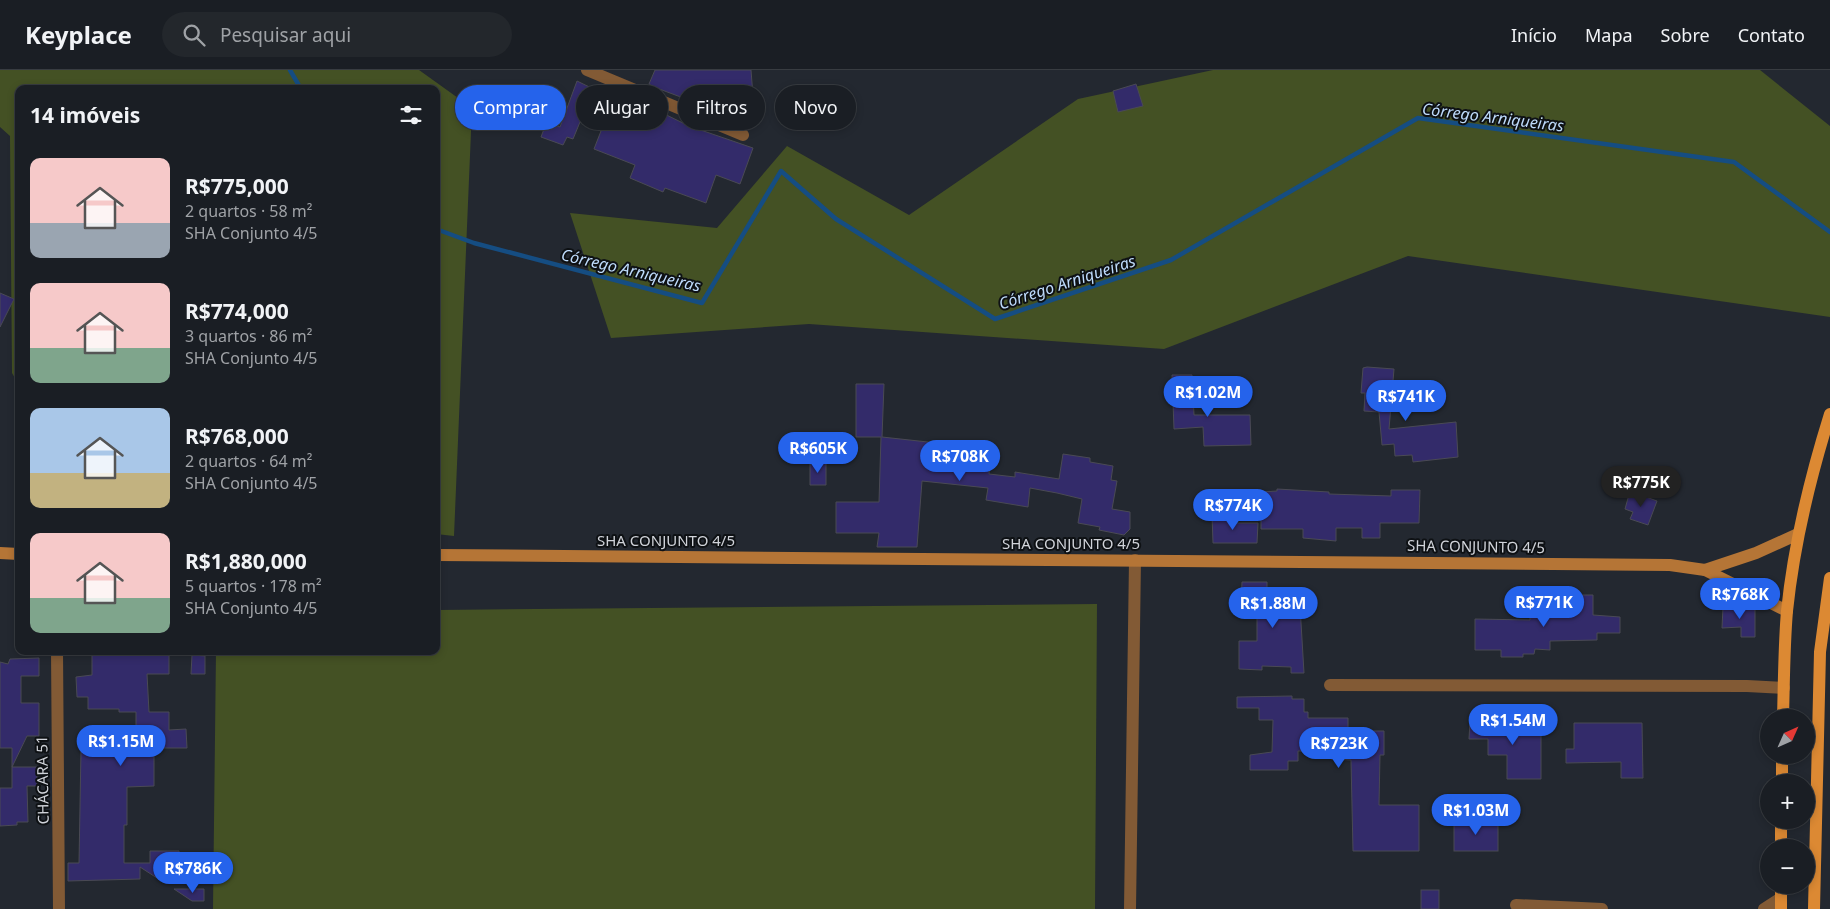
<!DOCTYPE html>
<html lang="pt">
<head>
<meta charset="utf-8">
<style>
	body { margin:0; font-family:"Noto Sans",sans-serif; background:#23272c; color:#f1f3f6; height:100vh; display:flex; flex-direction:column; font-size:19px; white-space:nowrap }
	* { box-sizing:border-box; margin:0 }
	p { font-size:16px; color:#9fa2a6 }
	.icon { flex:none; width:28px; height:28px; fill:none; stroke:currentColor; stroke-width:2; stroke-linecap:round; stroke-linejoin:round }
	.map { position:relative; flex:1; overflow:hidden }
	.drawer { position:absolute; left:15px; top:15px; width:425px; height:570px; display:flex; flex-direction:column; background:#1a1e24; border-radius:10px; box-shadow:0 2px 8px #0003,0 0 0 1px #383c41 }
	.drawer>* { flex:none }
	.top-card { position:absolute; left:455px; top:15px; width:475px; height:45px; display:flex; gap:10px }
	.needle { width:32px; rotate:45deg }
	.tools { position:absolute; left:1760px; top:639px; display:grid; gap:10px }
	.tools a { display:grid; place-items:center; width:55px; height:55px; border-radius:50%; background:#1a1e24; box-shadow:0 2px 8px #0003,0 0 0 1px #383c41; font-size:25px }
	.price { position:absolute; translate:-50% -42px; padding:0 11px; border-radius:18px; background:#2563eb; color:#fff; font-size:16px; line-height:32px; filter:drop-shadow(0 1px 2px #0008) }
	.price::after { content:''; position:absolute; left:50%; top:30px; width:15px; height:11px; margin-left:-8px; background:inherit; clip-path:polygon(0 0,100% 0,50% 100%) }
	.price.selected { background:#222; color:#fff }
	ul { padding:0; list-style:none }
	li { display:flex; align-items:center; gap:15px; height:125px; padding:0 15px }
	li span { display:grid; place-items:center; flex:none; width:140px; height:100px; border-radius:10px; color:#555 }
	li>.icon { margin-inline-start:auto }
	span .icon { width:60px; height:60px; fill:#fffc; stroke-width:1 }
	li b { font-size:21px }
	h2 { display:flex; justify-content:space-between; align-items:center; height:60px; padding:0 15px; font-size:21px }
	.tag { padding:0 18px; border-radius:22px; background:#1a1e24; box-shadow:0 2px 8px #0003,0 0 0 1px #383c41; font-size:18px; line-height:45px }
	.tag.selected { background:#2563eb; color:#fff }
	header { display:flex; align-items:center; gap:30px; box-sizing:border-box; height:70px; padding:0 25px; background:#1a1e24; border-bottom:1px solid #383c41 }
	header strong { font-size:24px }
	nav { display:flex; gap:28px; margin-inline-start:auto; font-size:18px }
	.search { width:350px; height:45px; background:#23272c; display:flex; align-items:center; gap:12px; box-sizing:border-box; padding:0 18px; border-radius:28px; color:#9fa2a6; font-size:19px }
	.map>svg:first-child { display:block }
	.green { fill:#445124 }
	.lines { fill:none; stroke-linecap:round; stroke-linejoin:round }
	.stream { stroke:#154d82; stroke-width:4.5 }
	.building { fill:#332b6a; stroke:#4a4a54 }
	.street { stroke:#825a35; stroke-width:12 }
	.secondary { stroke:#b57536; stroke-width:12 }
	.primary { stroke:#dc8933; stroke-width:12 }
	.labels { text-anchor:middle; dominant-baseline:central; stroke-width:4; stroke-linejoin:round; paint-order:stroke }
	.street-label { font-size:15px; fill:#d0d3d9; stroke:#0e1114 }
	.water-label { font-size:16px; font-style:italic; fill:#bedbfb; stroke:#0e1114 }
</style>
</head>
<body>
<header>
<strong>Keyplace</strong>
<div class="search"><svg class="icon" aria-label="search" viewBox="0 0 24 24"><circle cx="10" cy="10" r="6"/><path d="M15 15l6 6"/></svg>Pesquisar aqui</div>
<nav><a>Início</a><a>Mapa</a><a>Sobre</a><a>Contato</a></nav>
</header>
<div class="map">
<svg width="1830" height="839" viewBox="0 0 1830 839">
	<rect width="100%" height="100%" fill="#232830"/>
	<g class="green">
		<path d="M0 0H419L472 38 454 466 436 464V19H19V315L12 303 10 66 0 57Z"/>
		<path d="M1213 0H1760L1830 56V247L1408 186 1164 279 809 254 611 268 570 143 717 158 787 76 909 145 1078 29Z"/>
		<path d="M1097 534 1095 839H213L216 581H436V540Z"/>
	</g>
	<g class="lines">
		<g class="stream">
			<path d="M290 0 301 19"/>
			<path d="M436 159 474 173 702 233 781 101 836 149 995 249 1171 190 1418 48 1734 92 1830 162"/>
		</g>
	</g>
	<g class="building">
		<path d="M655 0H751L754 39 749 50 731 42 733 40 697 25 694 32 654 17 649 14Z"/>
		<path d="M577 11 608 26 602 42 638 56 646 35 689 56 753 78 740 114 716 105 706 133 665 118 663 122 630 108 635 95 594 79 601 61 580 52 573 69 567 67 563 75 541 67 547 51 560 57Z"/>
		<path d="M1136 14 1143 36 1118 42 1113 21Z"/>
		<path d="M0 223 14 229 0 257Z"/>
		<path d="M1367 297 1394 299 1389 359 1456 352 1458 387 1413 392 1412 385 1395 386 1394 374 1382 375 1379 342 1364 341 1365 323H1361L1363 298Z"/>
		<path d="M1172 305H1192L1194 345H1250L1251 375 1204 376 1203 357 1174 359Z"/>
		<path d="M856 314H884L882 367 992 379 989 404 1015 407V402L1059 409 1063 384 1090 388V392L1113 396 1111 410 1117 411 1112 439 1130 442V459L1124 465 1099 460 1100 457 1078 453 1082 429 1057 423 1030 418 1028 437 986 430 988 418 922 411 917 477H877L879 463H836V432H879L881 367H856Z"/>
		<path d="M826 393V415H810V394Z"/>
		<path d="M1277 419 1329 422V424L1391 426V420H1420L1419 453H1380V468H1362V458H1336V471L1303 468V459H1261V422L1277 421Z"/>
		<path d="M1630 421 1657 431 1648 455 1630 449 1633 442 1625 439Z"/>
		<path d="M1212 445H1236L1235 453H1258L1257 473H1213Z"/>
		<path d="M1242 512H1267V519H1299L1304 603H1291V597L1262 596V600L1239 599V571H1257V535H1241Z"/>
		<path d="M1568 525H1593V545L1620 547V563H1597V570L1550 571V580L1535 579 1534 584H1523V587H1501V580H1475V549L1530 550V539L1568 538Z"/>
		<path d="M1723 537H1755V567H1741V557L1722 558Z"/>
		<path d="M92 581H165V585H169V604H147L149 642H169V660L186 659 187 678H154V716L127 717V755H124V793H150V781H179L180 808H157L140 797V809L68 811V793H79L81 680 135 679 134 665H136V642H119V639H88V627H77L76 607 92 605Z"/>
		<path d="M192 585 205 586V604H191Z"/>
		<path d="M39 588V606H21V633H39V666H27L12 697H37V716H27L28 752H17V755L0 756V718H12V678H0V592L8 594 10 589Z"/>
		<path d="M1292 626V629H1304V642H1308V648H1348V661H1384V685H1380L1379 735H1419V781H1353L1351 690 1331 689V678H1308V681H1298V691H1288V700H1250V685L1272 682 1273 650H1259V638H1237V627Z"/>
		<path d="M1470 651 1541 653V709H1507V685H1488V669H1469Z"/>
		<path d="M1574 653H1642L1643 708H1621V692L1566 693V679H1574Z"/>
		<rect x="1454" y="751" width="44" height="30"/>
		<path d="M174 819H204V831H192Z"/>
		<rect x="1421" y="820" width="18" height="19"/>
	</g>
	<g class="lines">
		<g class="street">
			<path d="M587 0 743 65"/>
			<path d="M57 581 59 839"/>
			<path d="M1330 615 1747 616 1784 618"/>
			<path d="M1516 835 1602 839"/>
			<path d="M1130 839 1135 490"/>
			<path d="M1764 839 1781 828"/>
		</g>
		<g class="secondary">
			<path d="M0 483 19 484"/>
			<path d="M436 485 1670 495 1705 500 1787 541"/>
			<path d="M1705 500 1756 483 1798 464"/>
		</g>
		<g class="primary">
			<path d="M1783 648C1784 612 1784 576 1787 541 1794 473 1810 408 1830 344"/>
			<path d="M1782 712V685"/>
			<path d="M1781 778V750"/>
			<path d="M1781 839V815"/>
			<path d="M1814 839 1820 582 1830 508"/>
		</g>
	</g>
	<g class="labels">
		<g class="street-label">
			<text x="666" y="470">SHA CONJUNTO 4/5</text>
			<text x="1071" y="473">SHA CONJUNTO 4/5</text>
			<text transform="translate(1476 476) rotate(1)">SHA CONJUNTO 4/5</text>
			<text transform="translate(42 710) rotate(-91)">CHÁCARA 51</text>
		</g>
		<g class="water-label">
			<text transform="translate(1493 47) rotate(7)">Córrego Arniqueiras</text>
			<text transform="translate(631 200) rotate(13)">Córrego Arniqueiras</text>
			<text transform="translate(1067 212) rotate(-18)">Córrego Arniqueiras</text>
		</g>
	</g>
</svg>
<div class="tools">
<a><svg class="needle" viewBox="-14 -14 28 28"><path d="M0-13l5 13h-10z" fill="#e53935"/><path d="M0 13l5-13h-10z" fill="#9fa2a6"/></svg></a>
<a>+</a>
<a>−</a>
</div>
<b class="price" style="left:1208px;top:348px">R$1.02M</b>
<b class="price" style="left:1406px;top:352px">R$741K</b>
<b class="price" style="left:818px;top:404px">R$605K</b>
<b class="price" style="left:960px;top:412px">R$708K</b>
<b class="price selected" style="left:1641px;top:438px">R$775K</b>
<b class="price" style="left:1233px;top:461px">R$774K</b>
<b class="price" style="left:1740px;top:550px">R$768K</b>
<b class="price" style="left:1544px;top:558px">R$771K</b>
<b class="price" style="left:1273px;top:559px">R$1.88M</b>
<b class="price" style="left:1513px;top:676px">R$1.54M</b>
<b class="price" style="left:121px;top:697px">R$1.15M</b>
<b class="price" style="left:1339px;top:699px">R$723K</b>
<b class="price" style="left:1476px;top:766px">R$1.03M</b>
<b class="price" style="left:193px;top:824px">R$786K</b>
<div class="top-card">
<a class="tag selected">Comprar</a>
<a class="tag">Alugar</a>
<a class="tag">Filtros</a>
<a class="tag">Novo</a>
</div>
<section class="drawer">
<h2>14 imóveis<svg class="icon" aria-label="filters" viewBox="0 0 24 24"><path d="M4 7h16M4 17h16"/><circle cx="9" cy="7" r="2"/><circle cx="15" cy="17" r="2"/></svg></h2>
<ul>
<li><span style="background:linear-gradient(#f6c9c9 65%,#9aa5b1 0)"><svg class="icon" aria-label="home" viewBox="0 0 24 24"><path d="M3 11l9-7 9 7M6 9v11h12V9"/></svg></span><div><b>R$775,000</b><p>2 quartos · 58 m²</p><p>SHA Conjunto 4/5</p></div></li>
<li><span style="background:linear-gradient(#f6c9c9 65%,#7fa58c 0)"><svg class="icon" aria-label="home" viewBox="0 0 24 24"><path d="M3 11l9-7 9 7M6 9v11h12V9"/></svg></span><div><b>R$774,000</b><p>3 quartos · 86 m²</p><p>SHA Conjunto 4/5</p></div></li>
<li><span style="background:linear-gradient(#a9c7e8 65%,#c2b280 0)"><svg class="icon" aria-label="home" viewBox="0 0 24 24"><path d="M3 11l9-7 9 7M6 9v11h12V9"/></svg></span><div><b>R$768,000</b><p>2 quartos · 64 m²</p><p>SHA Conjunto 4/5</p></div></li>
<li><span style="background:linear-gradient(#f6c9c9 65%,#7fa58c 0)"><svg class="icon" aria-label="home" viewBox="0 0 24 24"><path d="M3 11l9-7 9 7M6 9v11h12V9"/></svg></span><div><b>R$1,880,000</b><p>5 quartos · 178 m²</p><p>SHA Conjunto 4/5</p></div></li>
</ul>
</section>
</div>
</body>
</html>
